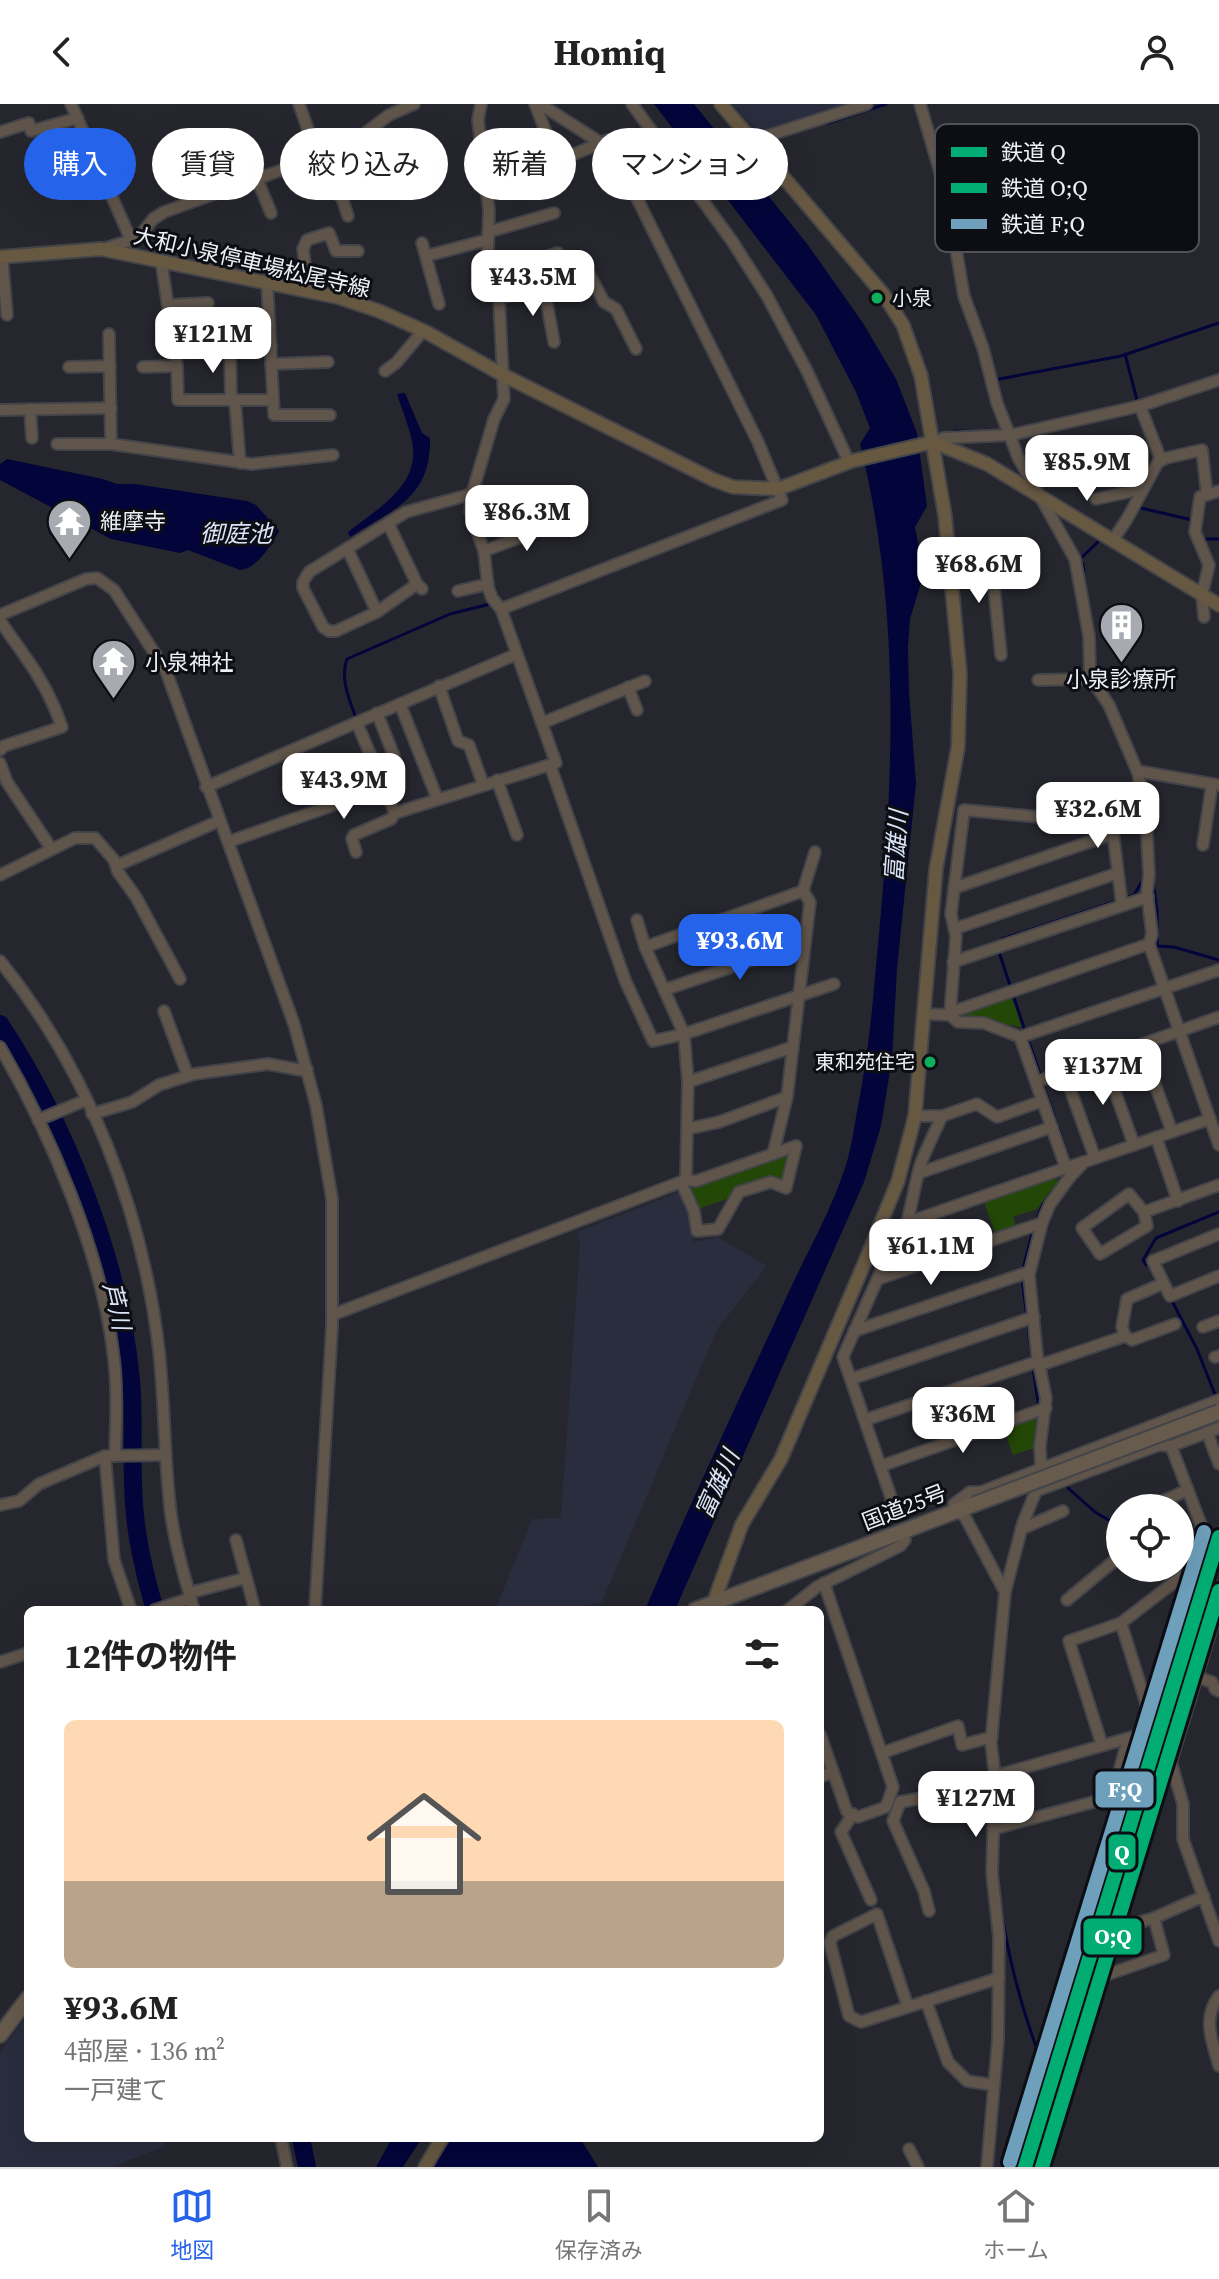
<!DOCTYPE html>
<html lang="ja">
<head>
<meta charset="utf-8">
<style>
	body { margin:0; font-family:"Source Serif 4","Noto Sans JP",serif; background:#f2f2f2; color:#222; height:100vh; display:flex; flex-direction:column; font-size:30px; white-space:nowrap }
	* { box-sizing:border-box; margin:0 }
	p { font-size:26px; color:#767676 }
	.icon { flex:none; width:44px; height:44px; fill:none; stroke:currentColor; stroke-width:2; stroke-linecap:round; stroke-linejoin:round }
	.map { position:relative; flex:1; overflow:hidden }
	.sheet { position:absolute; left:24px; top:1502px; width:800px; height:536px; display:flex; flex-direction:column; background:#fff; border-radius:12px; box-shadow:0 8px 32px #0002 }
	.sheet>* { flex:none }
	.banner { position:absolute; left:24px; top:24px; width:800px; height:72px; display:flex; gap:16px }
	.fabs { position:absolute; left:1106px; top:1390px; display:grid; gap:16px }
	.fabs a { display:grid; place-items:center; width:88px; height:88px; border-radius:50%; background:#fff; box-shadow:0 8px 32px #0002; font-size:40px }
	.price { position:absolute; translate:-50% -68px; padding:0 18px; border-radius:16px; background:#fff; color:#222; font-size:26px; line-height:52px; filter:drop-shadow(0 2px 4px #0008) }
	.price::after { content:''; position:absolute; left:50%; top:48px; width:24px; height:18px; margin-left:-12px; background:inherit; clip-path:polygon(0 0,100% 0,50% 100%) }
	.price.selected { background:#2563eb; color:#fff }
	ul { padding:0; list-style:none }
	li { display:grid; align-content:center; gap:16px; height:424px; padding:0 40px }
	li+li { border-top:2px solid #e0e0e0 }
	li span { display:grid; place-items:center; height:248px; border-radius:12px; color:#555 }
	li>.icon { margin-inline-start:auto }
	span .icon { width:144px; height:144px; fill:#fffc; stroke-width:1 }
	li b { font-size:34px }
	h2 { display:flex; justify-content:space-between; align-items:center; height:96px; padding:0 40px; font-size:34px }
	.chip { padding:0 28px; border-radius:36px; background:#fff; box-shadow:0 8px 32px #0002; font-size:28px; line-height:72px }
	.chip.selected { background:#2563eb; color:#fff }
	header { display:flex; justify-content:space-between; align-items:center; height:104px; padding:0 40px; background:#fff; font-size:36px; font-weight:700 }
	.tab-bar { display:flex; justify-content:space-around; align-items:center; height:112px; border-top:2px solid #e0e0e0; background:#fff; font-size:22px; color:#767676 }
	.tab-bar a { display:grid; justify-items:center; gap:4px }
	.tab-bar .selected { color:#2563eb }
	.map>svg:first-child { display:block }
	.built { fill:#292d3e }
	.green { fill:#224706 }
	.water { fill:#03043a }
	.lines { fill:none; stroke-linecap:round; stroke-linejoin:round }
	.stream { stroke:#03043a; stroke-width:3 }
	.river { stroke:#03043a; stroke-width:18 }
	.minor-casing { stroke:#434449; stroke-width:14 }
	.major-casing { stroke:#434449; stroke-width:16 }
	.highway-casing { stroke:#434449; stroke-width:18 }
	.minor { stroke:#60554b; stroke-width:10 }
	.major { stroke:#675842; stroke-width:12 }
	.highway { stroke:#675b4d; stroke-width:14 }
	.highway-bridge-casing { stroke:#434449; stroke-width:18; stroke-linecap:butt }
	.highway-bridge { stroke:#675b4d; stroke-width:14 }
	.rail-1-casing { stroke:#0d0e14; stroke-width:20 }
	.rail-2-casing { stroke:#0d0e14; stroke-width:20 }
	.rail-3-casing { stroke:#0d0e14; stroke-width:20 }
	.rail-1 { stroke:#02ad73; stroke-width:14 }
	.rail-2 { stroke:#02ad73; stroke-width:14 }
	.rail-3 { stroke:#6ea0bc; stroke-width:14 }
	.bus-dot { fill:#0daf5c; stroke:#0d0e14; stroke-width:3 }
	.labels { text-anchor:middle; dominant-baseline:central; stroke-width:6; stroke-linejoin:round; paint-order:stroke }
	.bus-label { font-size:20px; fill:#eef0f8; stroke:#0d0e14; text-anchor:start }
	.street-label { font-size:22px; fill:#eef0f8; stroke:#0d0e14 }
	.poi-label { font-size:22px; fill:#eef0f8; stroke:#0d0e14; text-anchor:start }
	.water-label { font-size:24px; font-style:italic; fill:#dae4f8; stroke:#0d0e14 }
	.key { fill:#0d0e14; stroke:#505258; stroke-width:2 }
	.key-label { font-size:22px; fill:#eef0f8 }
	.line-badge { stroke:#0d0e14; stroke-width:3 }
	.badge-label { font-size:22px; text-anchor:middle; font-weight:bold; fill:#fff }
</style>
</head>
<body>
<header><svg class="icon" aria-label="back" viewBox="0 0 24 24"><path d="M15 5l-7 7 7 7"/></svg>Homiq<svg class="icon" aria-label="person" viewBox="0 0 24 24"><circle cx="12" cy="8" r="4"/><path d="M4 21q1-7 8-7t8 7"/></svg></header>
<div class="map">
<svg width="1219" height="2063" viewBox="0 0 1219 2063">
	<rect width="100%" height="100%" fill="#26272e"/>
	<g class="built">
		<path d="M732 0H854L762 28 757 26Z"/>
		<path d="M680 1088 691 1112 694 1138 718 1133 767 1162 717 1225 602 1498 565 1506H495L532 1415 561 1414 580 1140 577 1128Z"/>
		<path d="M28 1911V2034H163L166 2042 112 2063H0V1948Z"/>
	</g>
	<g class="green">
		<path d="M1011 892 1022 923C1004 921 987 915 969 914L967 911 968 908Z"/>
		<path d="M782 1050 788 1054 783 1076 736 1087 727 1095 698 1105 691 1089 694 1081Z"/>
		<path d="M1053 1074 1058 1076 1057 1079 1037 1105 1013 1113 1017 1124 996 1131 984 1098Z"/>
		<path d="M1032 1313 1036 1315 1034 1344 1013 1351 1003 1324Z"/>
	</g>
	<g class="water">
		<path d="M654 0H694L808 141 863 219 896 275 917 329 927 402 915 423 924 469 910 515 908 543 909 588 916 679 897 865 892 955 881 1022 864 1078 675 1506H645C689 1401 738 1298 786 1194 805 1152 829 1111 844 1067 850 1050 853 1031 856 1013 866 963 872 913 876 862 893 687 903 513 860 340L870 324 856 288 816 211Z"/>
		<path d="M405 289 422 329 430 334C431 394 395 404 350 433L348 428C374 407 417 384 413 344 411 326 402 307 397 290Z"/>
		<path d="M7 355 103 375 117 380H135L247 397 256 401 279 427C271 441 257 465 240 466L188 446 180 449 111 435 0 376V360Z"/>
		<path d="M392 2034H422L403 2063H376Z"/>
		<path d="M452 2034H580L598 2063H433Z"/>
	</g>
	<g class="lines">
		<g class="stream">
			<path d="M917 8 935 69"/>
			<path d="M828 19 886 0"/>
			<path d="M978 216 990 254"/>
			<path d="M1125 250 1138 300"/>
			<path d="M994 276 1121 252 1219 219"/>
			<path d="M954 327 1002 328"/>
			<path d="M1137 403 1192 416"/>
			<path d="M1203 435H1219"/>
			<path d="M1080 455 1100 436"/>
			<path d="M1083 460 1084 468"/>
			<path d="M356 614C349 595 340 575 347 555L450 510 490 500"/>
			<path d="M1131 663 1136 683"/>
			<path d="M1142 726 1144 762"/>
			<path d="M1153 778 1157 806V842L1174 843 1219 856"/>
			<path d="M1001 840 1002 835 1134 791 1144 774"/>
			<path d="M999 848 1025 927"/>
			<path d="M1028 935 1041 973"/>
			<path d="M1043 980 1067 1050"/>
			<path d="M1035 1119 1043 1100 1052 1088"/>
			<path d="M1146 1161 1143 1156 1156 1134 1219 1108"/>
			<path d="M1023 1165 1033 1126"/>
			<path d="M1022 1173 1032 1256"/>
			<path d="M1172 1197 1197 1245 1216 1293"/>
			<path d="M1033 1264 1039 1304"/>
			<path d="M1068 1384 1095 1408 1120 1423"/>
			<path d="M1188 1442 1193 1446"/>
			<path d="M1000 1797C1008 1856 1024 1914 1046 1969"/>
		</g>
		<g class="river">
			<path d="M0 920C65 1018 121 1160 131 1277 135 1322 130 1367 135 1411 138 1444 146 1475 155 1506"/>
			<path d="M301 2034 307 2063"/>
		</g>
		<defs>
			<g id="minor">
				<path d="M71 0 131 136"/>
				<path d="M299 0 318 54"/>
				<path d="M535 0 557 57 601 39"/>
				<path d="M632 0 732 137 767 192 807 267 849 358"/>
				<path d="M920 0 953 112 955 139 964 192 983 244 997 299 1018 353 1075 455 1089 532 1090 567 1094 579 1109 601 1138 669 1146 711 1149 771 1147 788 1152 830 1149 840 1219 1041"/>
				<path d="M0 28 29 19 31 27 78 14"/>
				<path d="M751 37 867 0"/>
				<path d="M321 52 333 85 342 94 348 112"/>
				<path d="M257 75 271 109"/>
				<path d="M488 128 554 109"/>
				<path d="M422 139 439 200"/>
				<path d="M103 145 138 134 153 115 164 108 332 48 355 37 389 11 414 0"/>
				<path d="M426 152 487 136"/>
				<path d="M2 153 7 211"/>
				<path d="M161 156 177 262 178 296H273"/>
				<path d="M486 172 558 149"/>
				<path d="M267 177 274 311H330"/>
				<path d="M544 184 554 238"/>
				<path d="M308 186 303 145 307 136 329 129 336 147H358"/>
				<path d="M499 194 549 183 579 168 589 170 604 198 616 205 636 245"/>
				<path d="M168 201 208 199"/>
				<path d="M109 230 111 340"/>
				<path d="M230 243 231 297"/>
				<path d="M174 245 271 242"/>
				<path d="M271 260 328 258"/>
				<path d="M69 263 110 262"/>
				<path d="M143 263 177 262"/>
				<path d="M385 267 396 259 423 227"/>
				<path d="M235 297 240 359"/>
				<path d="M1140 302 1161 356"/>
				<path d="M30 305 32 334"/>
				<path d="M0 306 111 304"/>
				<path d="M933 338 944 334 1011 331 1140 302 1219 276"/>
				<path d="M57 340H111L252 360 333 351"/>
				<path d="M1096 395 1142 385"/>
				<path d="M388 419 417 480 422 485"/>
				<path d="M1113 436 1127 415 1158 358 1166 354 1202 346 1207 391"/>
				<path d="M347 444 377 508"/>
				<path d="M484 447 557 419"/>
				<path d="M950 461 991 454 1001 551"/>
				<path d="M417 480 377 508 336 527H329L323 523 303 484V478L309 468 406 408 472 390"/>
				<path d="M458 487 488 480"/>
				<path d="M501 505 782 396 758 338 608 36 601 39 540 0"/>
				<path d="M0 511 86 475 97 474 114 486 166 567 294 920 316 1001 332 1095V1223L315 1506"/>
				<path d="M1204 513 1202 491 1209 461 1195 428 1200 393 1219 387"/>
				<path d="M0 516C7 528 14 536 22 548 39 571 53 596 62 623L4 642 0 646"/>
				<path d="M1038 576 1093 575"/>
				<path d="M439 582 458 637 469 641 483 680"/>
				<path d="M628 583 637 606"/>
				<path d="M400 600 437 694"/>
				<path d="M377 609 394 652"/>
				<path d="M357 619 395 709"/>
				<path d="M542 619 645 577"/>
				<path d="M0 659 7 678 51 744"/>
				<path d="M550 661 625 876 653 937 684 930 834 880"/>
				<path d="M1137 667 1219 681"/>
				<path d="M497 676 517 731"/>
				<path d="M206 683 517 550"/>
				<path d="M1109 696 1122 801"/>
				<path d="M228 738 385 683"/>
				<path d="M1203 741 1212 680"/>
				<path d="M356 748 352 735 354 731 391 715 395 709 556 659 501 505 492 494 488 483 484 447 470 407 472 390 482 356 494 315 504 295 499 194 488 186 487 181 489 106 478 16 481 0"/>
				<path d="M116 762 219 717"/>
				<path d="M0 771 75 734H95L114 756 118 768 136 793 180 875"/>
				<path d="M954 784 1113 730"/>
				<path d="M803 787 815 748"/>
				<path d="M637 816 645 843 684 930 688 978 686 1076"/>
				<path d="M954 825 1118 769"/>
				<path d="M645 843 803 787"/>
				<path d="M0 857C89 967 143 1108 159 1247 165 1302 164 1357 171 1411 176 1444 185 1475 194 1506"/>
				<path d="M953 858 1148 793"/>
				<path d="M664 886 805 838"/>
				<path d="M164 907 188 972"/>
				<path d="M952 908 1149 840"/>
				<path d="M923 910 950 911 958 918 984 919 1020 933 1219 866"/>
				<path d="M950 911 956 832 951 810 964 706 1061 715 1130 688"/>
				<path d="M1020 933 1066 1064"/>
				<path d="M1141 941 1172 1028"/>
				<path d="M0 943C50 1029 101 1148 113 1248 118 1282 116 1317 115 1352"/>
				<path d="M1103 954 1134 1041"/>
				<path d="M1064 968 1095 1054"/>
				<path d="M688 978 793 943"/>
				<path d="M1036 978 1219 913"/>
				<path d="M92 1010 132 998 159 981 194 970 268 960 301 966 307 965"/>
				<path d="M915 1012H942L977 1000 997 1013 1042 997"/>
				<path d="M38 1016 86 996"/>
				<path d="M687 1025 719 1018 787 993"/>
				<path d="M1156 1033 1178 1097"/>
				<path d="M773 1050 787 993 810 798 803 787"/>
				<path d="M919 1069 1052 1023"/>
				<path d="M681 1078 694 1107 697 1127 718 1125 739 1088 771 1078 786 1084 796 1042"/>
				<path d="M1129 1090 1144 1108 1147 1122 1100 1150 1082 1124Z"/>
				<path d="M1144 1108 1219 1081"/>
				<path d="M906 1119 1083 1058"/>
				<path d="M1219 1130 1153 1157 1170 1192 1219 1172"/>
				<path d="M878 1175 1042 1119"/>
				<path d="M332 1211 686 1076 696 1077 796 1042"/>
				<path d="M1203 1223 1219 1217"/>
				<path d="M854 1227 1029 1168"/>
				<path d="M1125 1232 1132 1236 1175 1220"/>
				<path d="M1215 1253 1219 1252"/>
				<path d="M1040 1261 1125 1232 1122 1223 1127 1195 1162 1180"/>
				<path d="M851 1275 1034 1213"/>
				<path d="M865 1316 1039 1257"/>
				<path d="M1207 1328 1219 1360"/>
				<path d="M105 1352 114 1456 131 1506"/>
				<path d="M881 1362 1046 1304"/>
				<path d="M1041 1365 1040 1342 1046 1294 1037 1250 1029 1171 1042 1119 1050 1100 1069 1074 1084 1058 1210 1015"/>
				<path d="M0 1401 19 1397 39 1380 105 1352 166 1351"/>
				<path d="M1147 1404 1188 1386"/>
				<path d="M895 1405 843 1253 885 1158C910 1138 911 1089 921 1059 927 1043 935 1028 942 1012"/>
				<path d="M1021 1425 1063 1407"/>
				<path d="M1180 1435 1203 1439"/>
				<path d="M236 1436 255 1506"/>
				<path d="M1005 1488 1023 1419 1036 1387 1159 1341 1171 1342 1219 1324"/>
				<path d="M189 1489 246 1474"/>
				<path d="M1067 1496 1120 1452"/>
				<path d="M1219 1500 1171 1658 1183 1700V1735L1219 1837"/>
				<path d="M155 1506 191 1494"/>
				<path d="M788 1506 817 1483 900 1442 905 1436 903 1427"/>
				<path d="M1121 1519 1150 1612"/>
				<path d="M0 1558 28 1549"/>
				<path d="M1196 1573 1212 1578 1215 1585 1219 1587"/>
				<path d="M820 1630 847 1708 858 1713 886 1703 893 1683 824 1479"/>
				<path d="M1102 1641 1069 1537 1121 1519 1194 1463"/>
				<path d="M882 1649 958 1622 962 1641 992 1633"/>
				<path d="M995 1672 1143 1630 1205 1431 1171 1342"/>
				<path d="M820 1673 833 1668"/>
				<path d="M853 1710 841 1728 871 1796"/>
				<path d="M993 1725 1112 1693 1128 1635"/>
				<path d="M929 1807 924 1787 893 1717 900 1698 995 1681"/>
				<path d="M1117 1825 1154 1814 1204 1792"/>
				<path d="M1106 1871 1164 1851 1154 1814"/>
				<path d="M1219 1892C1202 1914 1212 1937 1219 1962"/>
				<path d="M926 1897 948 1958 967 1977 994 1981"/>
				<path d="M908 1903 877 1810 833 1832 830 1839 849 1912 861 1918 999 1874"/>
				<path d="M281 2034 287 2063"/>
				<path d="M909 2045 918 2063"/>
				<path d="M987 2063 998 1936 999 1833 992 1769 995 1672 991 1639 1005 1488 965 1413 958 1407 954 1400 970 1388H981L1219 1296"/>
			</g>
			<g id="major">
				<path d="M0 153 101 145 337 193 379 207 426 228 503 271 714 376 733 383 778 385 852 357 933 338 987 360 1219 501"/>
				<path d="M712 1503 742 1420 781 1355 867 1153 898 1077 915 1012 936 765 958 643 960 569 945 412 921 272 903 221 884 191 721 0"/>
				<path d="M425 2063 442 2034"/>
			</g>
			<g id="highway">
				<path d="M695 1506 975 1400"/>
				<path d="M0 1931 28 1894"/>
			</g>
		</defs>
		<use href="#minor" class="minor-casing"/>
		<use href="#major" class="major-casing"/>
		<use href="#highway" class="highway-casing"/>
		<use href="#minor" class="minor"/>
		<use href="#major" class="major"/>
		<use href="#highway" class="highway"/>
		<defs>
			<path id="highway-bridge" d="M975 1400 1219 1308"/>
		</defs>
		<use href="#highway-bridge" class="highway-bridge-casing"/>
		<use href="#highway-bridge" class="highway-bridge"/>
		<defs>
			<path id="rail-1" d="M1025 2063 1219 1433"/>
			<path id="rail-2" d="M1042 2063 1219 1487"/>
			<path id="rail-3" d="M1010 2058 1204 1428"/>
		</defs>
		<use href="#rail-1" class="rail-1-casing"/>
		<use href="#rail-2" class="rail-2-casing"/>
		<use href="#rail-3" class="rail-3-casing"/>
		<use href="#rail-1" class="rail-1"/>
		<use href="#rail-2" class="rail-2"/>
		<use href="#rail-3" class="rail-3"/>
	</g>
	<defs>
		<symbol id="temple-pin" viewBox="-11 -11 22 30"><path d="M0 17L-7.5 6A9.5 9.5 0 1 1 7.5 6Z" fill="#a8aab1" stroke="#0d0e14"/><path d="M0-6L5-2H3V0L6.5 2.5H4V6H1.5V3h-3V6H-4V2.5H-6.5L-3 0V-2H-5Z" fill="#fff"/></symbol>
		<symbol id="building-pin" viewBox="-11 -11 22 30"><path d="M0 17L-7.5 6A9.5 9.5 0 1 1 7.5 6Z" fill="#a8aab1" stroke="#0d0e14"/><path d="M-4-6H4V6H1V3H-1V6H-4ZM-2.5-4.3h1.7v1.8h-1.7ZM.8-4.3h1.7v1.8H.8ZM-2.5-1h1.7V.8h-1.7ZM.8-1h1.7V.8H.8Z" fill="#fff"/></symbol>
	</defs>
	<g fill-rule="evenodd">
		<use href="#temple-pin" x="44" y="392" width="51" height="69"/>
		<use href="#building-pin" x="1096" y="496" width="51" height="69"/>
		<use href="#temple-pin" x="88" y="532" width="51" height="69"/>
	</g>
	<g class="bus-dot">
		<circle cx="877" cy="194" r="7"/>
		<circle cx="930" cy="958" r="7"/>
	</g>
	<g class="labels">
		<g class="bus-label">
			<text x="892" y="194">小泉</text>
			<text x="915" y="958" text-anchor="end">東和苑住宅</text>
		</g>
		<g class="street-label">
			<text transform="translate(252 158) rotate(13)">大和小泉停車場松尾寺線</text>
			<text transform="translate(904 1403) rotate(-21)">国道25号</text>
		</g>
		<g class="poi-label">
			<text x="100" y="417">維摩寺</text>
			<text x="145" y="558">小泉神社</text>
			<text x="1121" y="575" text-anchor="middle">小泉診療所</text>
		</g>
		<g class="water-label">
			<text x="236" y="429">御庭池</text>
			<text transform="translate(896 742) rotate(-86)">富雄川</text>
			<text transform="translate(117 1202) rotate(77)">芦川</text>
			<text transform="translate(717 1380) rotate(-66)">富雄川</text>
		</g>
	</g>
	<rect x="935" y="20" width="264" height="128" rx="12" class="key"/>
	<rect x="951" y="43" width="36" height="10" fill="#02ad73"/>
	<rect x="951" y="79" width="36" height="10" fill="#02ad73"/>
	<rect x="951" y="115" width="36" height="10" fill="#6ea0bc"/>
	<g class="key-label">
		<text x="1001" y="56">鉄道 Q</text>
		<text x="1001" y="92">鉄道 O;Q</text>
		<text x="1001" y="128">鉄道 F;Q</text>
	</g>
	<g class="line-badge">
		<rect x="1094" y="1666" width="61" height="39" rx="8" fill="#6ea0bc"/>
		<rect x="1107" y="1729" width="30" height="38" rx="8" fill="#02ad73"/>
		<rect x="1082" y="1813" width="61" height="39" rx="8" fill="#02ad73"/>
	</g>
	<g class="badge-label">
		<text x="1125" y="1693">F;Q</text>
		<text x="1122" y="1756">Q</text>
		<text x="1113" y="1840">O;Q</text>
	</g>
</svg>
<div class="fabs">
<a><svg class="icon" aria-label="locate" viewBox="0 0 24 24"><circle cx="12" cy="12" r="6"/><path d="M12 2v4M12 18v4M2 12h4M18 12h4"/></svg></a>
</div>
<b class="price" style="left:533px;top:214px">¥43.5M</b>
<b class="price" style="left:213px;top:271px">¥121M</b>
<b class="price" style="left:1087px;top:399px">¥85.9M</b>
<b class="price" style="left:527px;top:449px">¥86.3M</b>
<b class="price" style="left:979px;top:501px">¥68.6M</b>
<b class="price" style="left:344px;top:717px">¥43.9M</b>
<b class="price" style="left:1098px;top:746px">¥32.6M</b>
<b class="price selected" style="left:740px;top:878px">¥93.6M</b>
<b class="price" style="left:1103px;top:1003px">¥137M</b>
<b class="price" style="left:931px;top:1183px">¥61.1M</b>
<b class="price" style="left:963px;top:1351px">¥36M</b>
<b class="price" style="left:976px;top:1735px">¥127M</b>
<div class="banner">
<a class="chip selected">購入</a>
<a class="chip">賃貸</a>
<a class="chip">絞り込み</a>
<a class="chip">新着</a>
<a class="chip">マンション</a>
</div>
<section class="sheet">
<h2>12件の物件<svg class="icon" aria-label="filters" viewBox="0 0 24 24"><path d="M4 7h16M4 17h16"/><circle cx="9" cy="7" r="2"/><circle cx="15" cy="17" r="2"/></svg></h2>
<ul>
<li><span style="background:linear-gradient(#ffd9b3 65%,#b9a48a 0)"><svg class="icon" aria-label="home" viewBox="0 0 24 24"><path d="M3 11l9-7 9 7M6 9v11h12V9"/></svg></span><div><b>¥93.6M</b><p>4部屋 · 136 m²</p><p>一戸建て</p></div></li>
</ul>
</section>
</div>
<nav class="tab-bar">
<a class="selected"><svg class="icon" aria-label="map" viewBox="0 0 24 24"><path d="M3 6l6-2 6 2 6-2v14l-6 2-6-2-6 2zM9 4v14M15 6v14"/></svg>地図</a>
<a><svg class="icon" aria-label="saved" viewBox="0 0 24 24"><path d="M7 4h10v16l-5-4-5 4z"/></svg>保存済み</a>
<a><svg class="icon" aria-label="home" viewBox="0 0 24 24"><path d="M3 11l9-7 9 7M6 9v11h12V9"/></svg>ホーム</a>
</nav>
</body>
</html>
